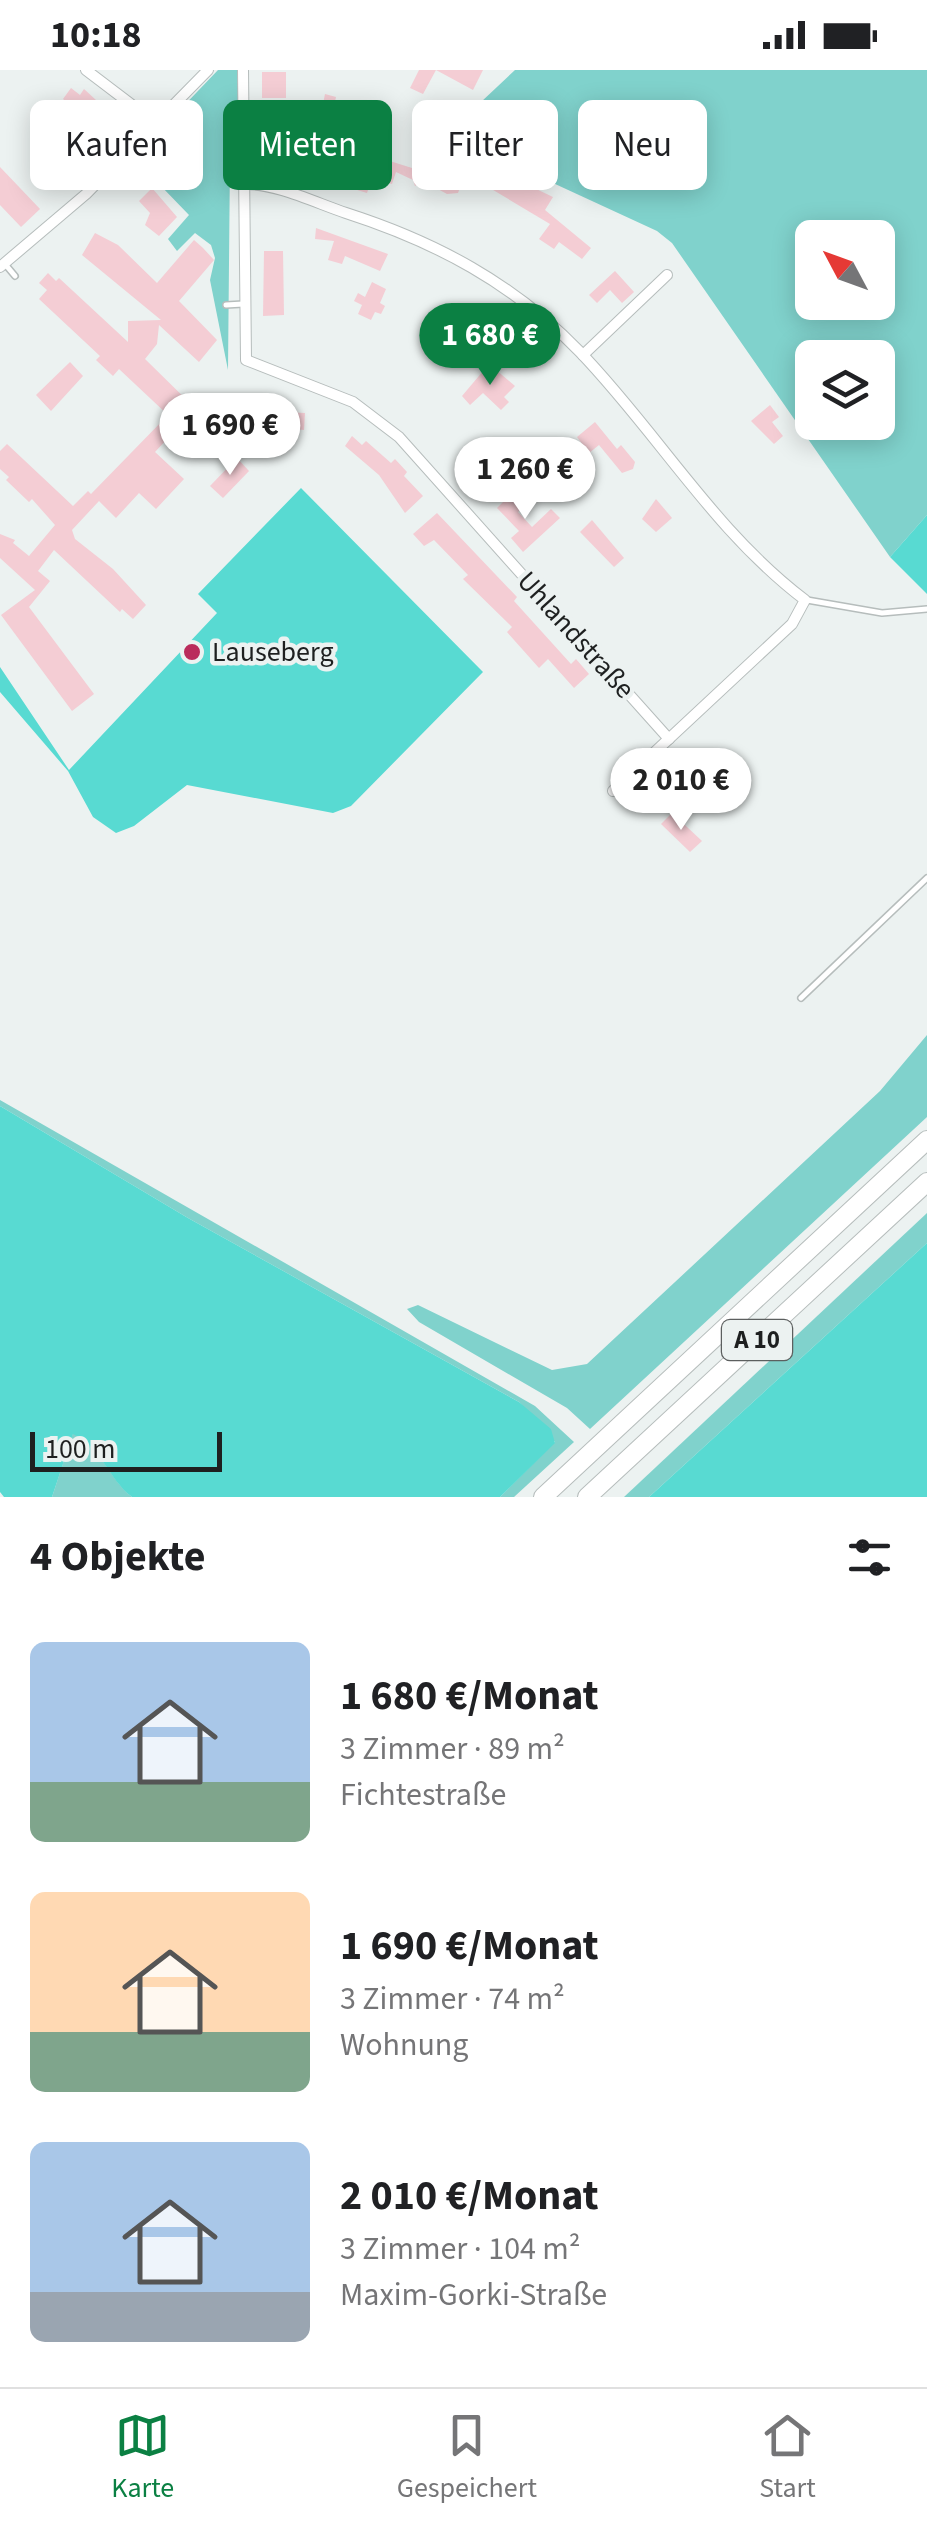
<!DOCTYPE html>
<html lang="de">
<head>
<meta charset="utf-8">
<style>
	body { margin:0; font-family:"Source Sans 3",sans-serif; background:#f2f2f2; color:#202124; height:100vh; display:flex; flex-direction:column; font-size:38px; white-space:nowrap }
	* { box-sizing:border-box; margin:0 }
	p { font-size:32px; color:#757577 }
	.icon { flex:none; width:55px; height:55px; fill:none; stroke:currentColor; stroke-width:2; stroke-linecap:round; stroke-linejoin:round }
	.map { position:relative; height:1427px; overflow:hidden }
	.panel { display:flex; flex-direction:column; background:#fff; flex:1 }
	.panel>* { flex:none }
	.guide { position:absolute; left:30px; top:30px; width:868px; height:90px; display:flex; gap:20px }
	.needle { width:65px; rotate:311deg }
	.controls { position:absolute; left:795px; top:150px; display:grid; gap:20px }
	.controls a { display:grid; place-items:center; width:100px; height:100px; border-radius:15px; background:#fff; box-shadow:0 5px 25px #0003; font-size:50px }
	.scale { position:absolute; left:30px; bottom:25px; width:192px; box-sizing:border-box; padding-left:10px; border:5px solid #1e2020; border-top:0; font-size:28px; line-height:35px; white-space:nowrap; color:#1e2020; -webkit-text-stroke:8px #ecf2f1; paint-order:stroke }
	.price { position:absolute; translate:-50% -85px; padding:0 22px; border-radius:35px; background:#fff; color:#222; font-size:32px; line-height:65px; filter:drop-shadow(0 2px 5px #0008) }
	.price::after { content:''; position:absolute; left:50%; top:60px; width:30px; height:22px; margin-left:-15px; background:inherit; clip-path:polygon(0 0,100% 0,50% 100%) }
	.price.on { background:#0b8043; color:#fff }
	ul { padding:0; list-style:none }
	li { display:flex; align-items:center; gap:30px; height:250px; padding:0 30px }
	li span { display:grid; place-items:center; flex:none; width:280px; height:200px; border-radius:15px; color:#555 }
	li>.icon { margin-inline-start:auto }
	span .icon { width:120px; height:120px; fill:#fffc; stroke-width:1 }
	li b { font-size:42px }
	h2 { display:flex; justify-content:space-between; align-items:center; height:120px; padding:0 30px; font-size:42px }
	.chip { padding:0 35px; border-radius:15px; background:#fff; box-shadow:0 5px 25px #0003; font-size:35px; line-height:90px }
	.chip.on { background:#0b8043; color:#fff }
	.status { display:flex; justify-content:space-between; align-items:center; height:70px; padding:0 50px; background:#fff; direction:ltr }
	.status svg { height:28px; fill:currentColor }
	.tab-bar { display:flex; justify-content:space-around; align-items:center; height:140px; border-top:2px solid #e0e0e0; background:#fff; font-size:28px; color:#757577 }
	.tab-bar a { display:grid; justify-items:center; gap:5px }
	.tab-bar .on { color:#0b8043 }
	.map>svg:first-child { display:block }
	.green { fill:#80d2cc; fill-rule:evenodd }
	.forest { fill:#58dad2 }
	.building { fill:#f4cdd4 }
	.lines { fill:none; stroke-linecap:round; stroke-linejoin:round }
	.lane-casing { stroke:#b6bdbc; stroke-width:8 }
	.street-casing { stroke:#b6bdbc; stroke-width:12 }
	.highway-casing { stroke:#b6bdbc; stroke-width:20 }
	.lane { stroke:#fff; stroke-width:5 }
	.street { stroke:#fff; stroke-width:10 }
	.highway { stroke:#fff; stroke-width:18 }
	.poi-dot { fill:#ba2c5c; stroke:#ecf2f1; stroke-width:4 }
	.labels { text-anchor:middle; dominant-baseline:central; stroke-width:9; stroke-linejoin:round; paint-order:stroke }
	.shield { fill:#ecf2f1; stroke:#5c5f5f; stroke-width:2.5 }
	.shield-label { font-size:25px; font-weight:bold; fill:#1e2020 }
	.street-label { font-size:28px; fill:#1e2020; stroke:#ecf2f1 }
	.poi-label { font-size:28px; fill:#1e2020; stroke:#ecf2f1; text-anchor:start }
</style>
</head>
<body>
<div class="status"><b>10:18</b><svg viewBox="0 0 49 12"><path d="M0 12V9h3v3zM5 12V6h3v6zM10 12V3h3v9zM15 12V0h3v12zM26 1h20v11H26zM47 4h2v5h-2z"/></svg></div>
<div class="map">
<svg width="927" height="1427" viewBox="0 0 927 1427">
	<rect width="100%" height="100%" fill="#ecf2f1"/>
	<g class="green">
		<path d="M218 0H237L239 35 229 36 230 79 238 80 239 85 230 87 228 300 210 210 215 188 211 175 195 163 177 181 168 169 189 145 160 115 180 94 154 67Z"/>
		<path d="M515 0H927V445L890 487 672 173 657 161 447 64ZM812 168H878V232H812ZM812 288H878V352H812Z"/>
		<path d="M927 965V1047L590 1359 567 1338 419 1252 407 1239 418 1235 552 1300 587 1294 880 1021Z"/>
		<path d="M0 1030 535 1336 574 1372 514 1427H500L555 1372 519 1332 188 1148 0 1036Z"/>
		<path d="M927 1143V1173L649 1427H624Z"/>
		<path d="M73 1363C102 1377 108 1408 132 1427H52Z"/>
	</g>
	<g class="forest">
		<path d="M301 418 483 602 351 736 333 743 187 715 134 756 116 763 93 747 68 701 0 622V597L69 700 217 543 198 524Z"/>
		<path d="M927 445V524L890 487Z"/>
		<path d="M0 1036 188 1148 519 1332 551 1359 555 1373 500 1427H132C108 1409 102 1377 73 1364L52 1427H4L0 1422Z"/>
		<path d="M927 1173V1427H649Z"/>
	</g>
	<g class="building">
		<path d="M419 0H483L473 20 436 0 423 24 410 18Z"/>
		<rect x="262" y="2" width="24" height="26"/>
		<path d="M71 18 80 25 84 19 121 53 109 68 63 29Z"/>
		<path d="M325 24 336 27 331 51 337 53 335 61 357 68 354 81 317 72 311 92 300 89 304 73 265 67V58L287 59 286 53 310 59 312 47 320 49Z"/>
		<path d="M377 87 412 98 414 92 465 104 458 123 447 124 423 111 415 116 413 110 396 102 392 114 372 108 367 123 334 113 341 91 372 100Z"/>
		<path d="M486 95 553 127 545 140 591 178 582 189 559 172 554 179 539 169 550 154 478 111Z"/>
		<path d="M0 97 40 139 21 157 0 135Z"/>
		<path d="M152 118 177 147 159 166 145 155 150 143 139 131Z"/>
		<path d="M316 158 388 184 380 201 345 186 342 194 328 190 334 171 315 169Z"/>
		<path d="M95 163 118 175 157 213 194 170 203 178 214 190 179 231 217 270 199 292 159 255 157 274 145 289 200 343 185 360 180 355 155 382 184 409 156 439 139 423 116 448 99 431 72 460 75 469 113 499 146 535 133 549 122 539 120 542 54 480 38 501 50 511 29 537 94 624 72 641 1 545 35 520 0 488V464L15 470 13 473 29 486 55 455 32 429 29 432 6 410 9 407 0 399V381L7 374 73 436 88 421 91 424 168 345 119 299 113 306 96 290 100 286 39 229 47 220 39 213 48 203 56 211 59 208 128 272V251L161 250 82 185Z"/>
		<path d="M264 181H283L284 245 263 246Z"/>
		<path d="M615 201 634 222 622 233 610 220 597 233 589 225Z"/>
		<path d="M372 212 386 219 380 233 385 236 381 244 375 242 371 250 358 244 362 235 354 231 358 223 365 227Z"/>
		<path d="M70 292 83 306 51 341 36 325Z"/>
		<path d="M489 294 515 316 504 327 509 332 501 340 483 323 470 335 462 326Z"/>
		<path d="M770 335 779 347 772 352 783 366 774 374 751 351Z"/>
		<path d="M265 341 305 343 304 360 265 356Z"/>
		<path d="M595 352 617 379 621 375 635 392 633 399 622 403 599 375 589 383 577 367Z"/>
		<path d="M352 366 362 375 366 371 391 393 395 389 407 402 404 406 423 426 405 443 379 405 345 376Z"/>
		<path d="M237 388 249 401 223 428 210 416Z"/>
		<path d="M513 422 526 435 518 442 532 457 551 439 560 448 523 482 511 468 519 461 497 438Z"/>
		<path d="M656 429 672 448 656 462 642 449Z"/>
		<path d="M437 443 517 527 514 531 571 594 576 589 589 604 574 618 548 589 539 598 507 562 512 557 463 509 468 505 434 470 424 476 413 464Z"/>
		<path d="M592 450 624 488 614 497 580 462Z"/>
		<path d="M672 743 702 771 690 782 661 754Z"/>
	</g>
	<g class="lines">
		<defs>
			<g id="lane">
				<path d="M5 194 15 206"/>
				<path d="M226 235 243 234"/>
				<path d="M807 530 882 543 927 539"/>
				<path d="M801 928 927 808"/>
			</g>
			<g id="street">
				<path d="M86 0 157 54"/>
				<path d="M243 0 246 290 353 332 399 367 669 669"/>
				<path d="M244 114C275 113 316 133 346 143 436 172 513 213 580 282 658 363 714 461 805 530L792 554 613 721"/>
				<path d="M0 197 86 124 208 0"/>
				<path d="M583 285 667 205"/>
			</g>
			<g id="highway">
				<path d="M543 1427 927 1070"/>
				<path d="M587 1427 927 1112"/>
			</g>
		</defs>
		<use href="#lane" class="lane-casing"/>
		<use href="#street" class="street-casing"/>
		<use href="#highway" class="highway-casing"/>
		<use href="#lane" class="lane"/>
		<use href="#street" class="street"/>
		<use href="#highway" class="highway"/>
	</g>
	<circle class="poi-dot" cx="192" cy="582" r="10"/>
	<g class="labels">
		<rect class="shield" x="722" y="1250" width="70" height="40" rx="8"/>
		<g class="shield-label">
			<text x="757" y="1270">A 10</text>
		</g>
		<g class="street-label">
			<text transform="translate(576 565) rotate(48)">Uhlandstraße</text>
		</g>
		<g class="poi-label">
			<text x="212" y="582">Lauseberg</text>
		</g>
	</g>
</svg>
<div class="controls">
<a><svg class="needle" viewBox="-14 -14 28 28"><path d="M0-13l5 13h-10z" fill="#e53935"/><path d="M0 13l5-13h-10z" fill="#757577"/></svg></a>
<a><svg class="icon" aria-label="layers" viewBox="0 0 24 24"><path d="M12 4l9 5-9 5-9-5zM3 14l9 5 9-5"/></svg></a>
</div>
<div class="scale">100 m</div>
<b class="price on" style="left:490px;top:318px">1 680 €</b>
<b class="price" style="left:230px;top:408px">1 690 €</b>
<b class="price" style="left:525px;top:452px">1 260 €</b>
<b class="price" style="left:681px;top:763px">2 010 €</b>
<div class="guide">
<a class="chip">Kaufen</a>
<a class="chip on">Mieten</a>
<a class="chip">Filter</a>
<a class="chip">Neu</a>
</div>
</div>
<section class="panel">
<h2>4 Objekte<svg class="icon" aria-label="filters" viewBox="0 0 24 24"><path d="M4 7h16M4 17h16"/><circle cx="9" cy="7" r="2"/><circle cx="15" cy="17" r="2"/></svg></h2>
<ul>
<li><span style="background:linear-gradient(#a9c7e8 70%,#7fa58c 0)"><svg class="icon" aria-label="home" viewBox="0 0 24 24"><path d="M3 11l9-7 9 7M6 9v11h12V9"/></svg></span><div><b>1 680 €/Monat</b><p>3 Zimmer · 89 m²</p><p>Fichtestraße</p></div></li>
<li><span style="background:linear-gradient(#ffd9b3 70%,#7fa58c 0)"><svg class="icon" aria-label="home" viewBox="0 0 24 24"><path d="M3 11l9-7 9 7M6 9v11h12V9"/></svg></span><div><b>1 690 €/Monat</b><p>3 Zimmer · 74 m²</p><p>Wohnung</p></div></li>
<li><span style="background:linear-gradient(#a9c7e8 75%,#9aa5b1 0)"><svg class="icon" aria-label="home" viewBox="0 0 24 24"><path d="M3 11l9-7 9 7M6 9v11h12V9"/></svg></span><div><b>2 010 €/Monat</b><p>3 Zimmer · 104 m²</p><p>Maxim-Gorki-Straße</p></div></li>
</ul>
</section>
<nav class="tab-bar">
<a class="on"><svg class="icon" aria-label="map" viewBox="0 0 24 24"><path d="M3 6l6-2 6 2 6-2v14l-6 2-6-2-6 2zM9 4v14M15 6v14"/></svg>Karte</a>
<a><svg class="icon" aria-label="saved" viewBox="0 0 24 24"><path d="M7 4h10v16l-5-4-5 4z"/></svg>Gespeichert</a>
<a><svg class="icon" aria-label="home" viewBox="0 0 24 24"><path d="M3 11l9-7 9 7M6 9v11h12V9"/></svg>Start</a>
</nav>
</body>
</html>
